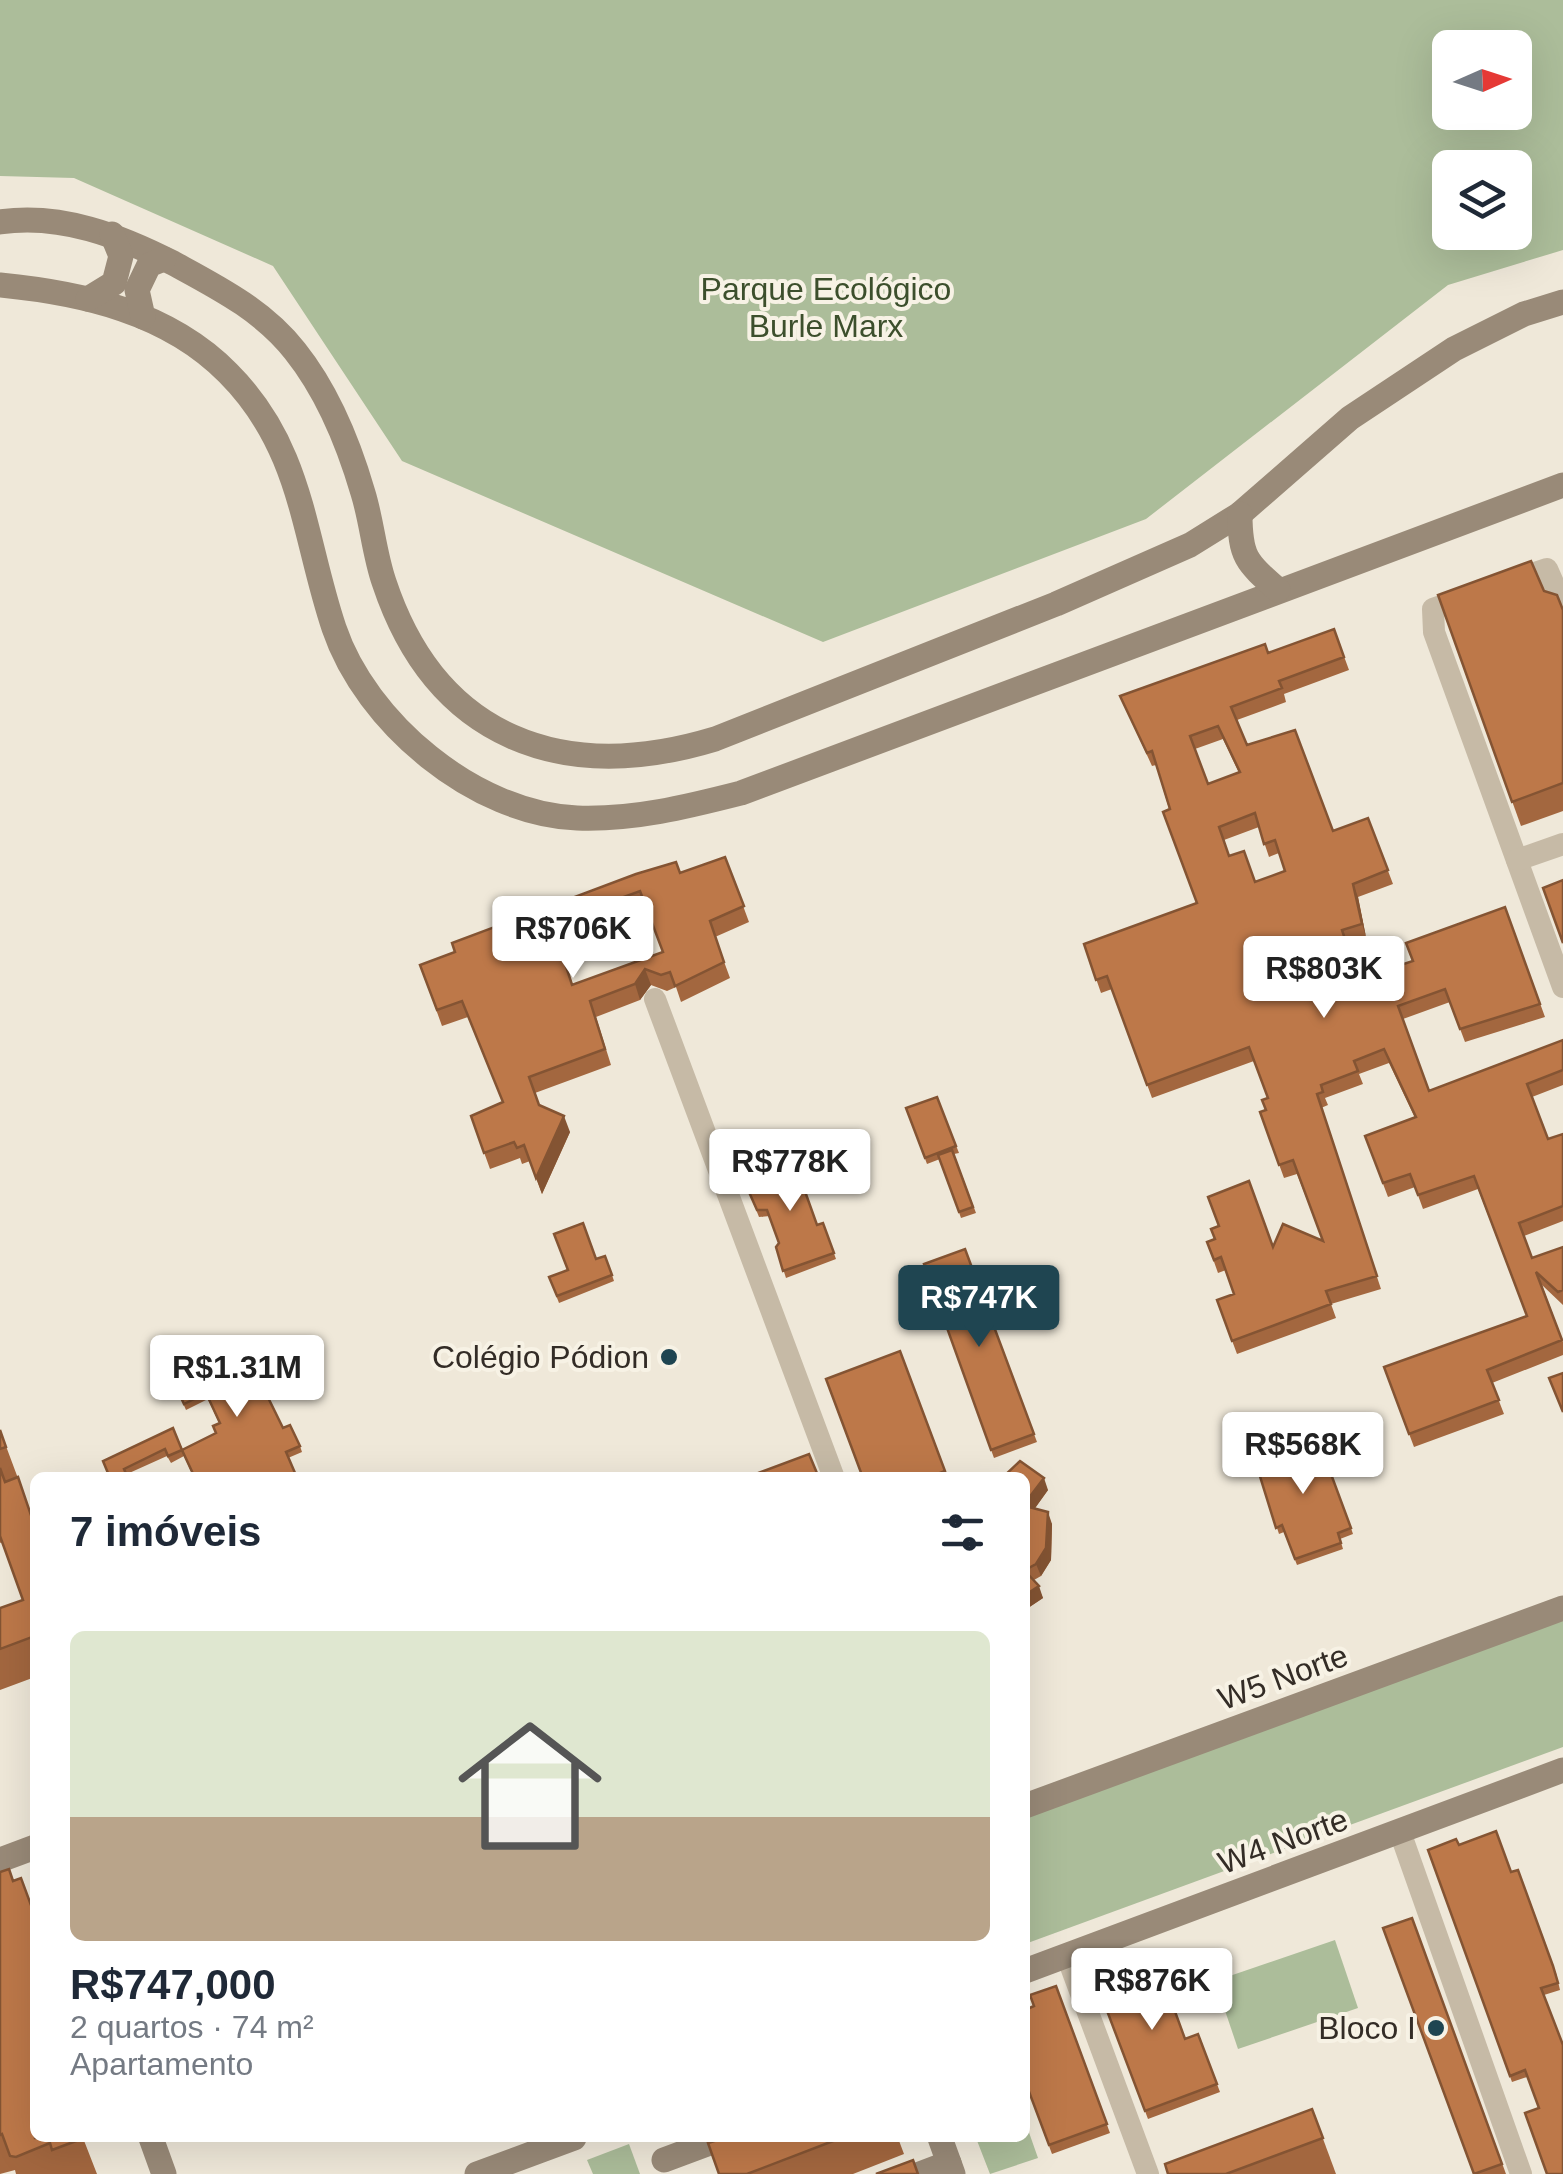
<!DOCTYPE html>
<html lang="pt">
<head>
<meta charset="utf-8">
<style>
	body { margin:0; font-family:Arial,sans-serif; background:#f6f6f7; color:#1f2937; height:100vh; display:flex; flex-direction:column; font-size:38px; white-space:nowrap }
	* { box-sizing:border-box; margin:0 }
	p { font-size:32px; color:#747a83 }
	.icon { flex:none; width:55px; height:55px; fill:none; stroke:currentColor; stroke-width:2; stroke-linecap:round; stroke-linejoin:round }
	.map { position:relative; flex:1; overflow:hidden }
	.drawer { position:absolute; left:30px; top:1472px; width:1000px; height:670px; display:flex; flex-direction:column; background:#fff; border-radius:15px; box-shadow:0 10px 40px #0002 }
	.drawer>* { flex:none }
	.needle { width:65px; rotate:87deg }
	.controls { position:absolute; left:1432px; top:30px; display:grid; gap:20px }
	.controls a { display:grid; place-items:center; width:100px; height:100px; border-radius:15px; background:#fff; box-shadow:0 10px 40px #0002; font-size:50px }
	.price { position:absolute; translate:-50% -85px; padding:0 22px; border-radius:10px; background:#fff; color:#222; font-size:32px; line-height:65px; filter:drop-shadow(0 2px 5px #0008) }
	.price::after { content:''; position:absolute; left:50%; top:60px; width:30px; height:22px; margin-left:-15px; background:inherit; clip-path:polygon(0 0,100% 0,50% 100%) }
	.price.current { background:#1f4551; color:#fff }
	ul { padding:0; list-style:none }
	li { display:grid; align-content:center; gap:20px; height:530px; padding:0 40px }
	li+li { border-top:2px solid #e0e1e3 }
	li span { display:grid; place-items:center; height:310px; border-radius:15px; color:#555 }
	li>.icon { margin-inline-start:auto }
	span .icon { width:180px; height:180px; fill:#fffc; stroke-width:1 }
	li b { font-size:42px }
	h2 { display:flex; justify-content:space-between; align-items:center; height:120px; padding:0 40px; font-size:42px }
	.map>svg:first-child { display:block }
	.green { fill:#acbd9a; fill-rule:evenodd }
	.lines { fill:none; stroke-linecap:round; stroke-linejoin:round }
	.street { stroke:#c6baa6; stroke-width:22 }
	.secondary { stroke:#998a78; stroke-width:25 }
	.wall { fill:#a3673f; fill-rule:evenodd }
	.shaded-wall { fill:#845433 }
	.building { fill:#bd7849; stroke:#845433; stroke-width:2.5; fill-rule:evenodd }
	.poi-dot { fill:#1f4551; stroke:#f7f2e5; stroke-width:4 }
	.labels { text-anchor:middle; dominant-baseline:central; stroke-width:8; stroke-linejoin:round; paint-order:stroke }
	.park-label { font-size:32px; fill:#3c4f2c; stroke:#f7f2e5 }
	.poi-label { font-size:32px; fill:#332c26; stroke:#f7f2e5; text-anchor:end }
	.street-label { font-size:32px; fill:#332c26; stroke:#f7f2e5 }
</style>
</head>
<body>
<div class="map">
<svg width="1563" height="2174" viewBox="0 0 1563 2174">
	<rect width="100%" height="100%" fill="#efe8d9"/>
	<g class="green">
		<path d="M0 0H1563V250L1448 285 1146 519 823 642 402 461 273 266 74 178 0 176ZM1450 48H1515V112H1450ZM1450 168H1515V232H1450Z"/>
		<path d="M1563 1620V1747L1025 1944V1818Z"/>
		<path d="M1335 1940 1358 2008 1238 2049 1215 1981Z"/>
		<path d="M1025 2121 1038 2158 990 2174 976 2138H1025Z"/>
		<path d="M629 2144 640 2174H593L587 2160Z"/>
	</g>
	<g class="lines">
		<g class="street">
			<path d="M1510 581 1547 569 1563 605"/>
			<path d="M1470 596 1433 609 1434 632 1563 987"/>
			<path d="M1517 860 1563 844"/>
			<path d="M655 999 834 1478"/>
			<path d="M1400 1832 1521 2174"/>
			<path d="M1067 1956 1148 2174"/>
		</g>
		<g class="secondary">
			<path d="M0 222C61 213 120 236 173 263 217 287 263 310 295 351 327 391 349 445 363 493 372 522 374 553 384 582 436 739 563 785 715 739L1056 604 1190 545 1240 514 1350 418 1454 349 1524 314 1563 302"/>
			<path d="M0 285C82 293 168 312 228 373 303 448 303 536 334 628 366 723 475 814 577 818 634 820 686 807 741 793L1563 485"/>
			<path d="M88 299 114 283 121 256 112 234"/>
			<path d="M143 317 137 290 149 265 164 259"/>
			<path d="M1240 514C1240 557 1246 562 1278 590"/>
			<path d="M1025 1806 1563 1608"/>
			<path d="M0 1860 35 1847"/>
			<path d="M1025 1971 1563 1770"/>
			<path d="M151 2138 164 2174"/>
			<path d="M940 2138 953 2174"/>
			<path d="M664 2160 723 2138"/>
			<path d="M477 2174 574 2138"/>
			<path d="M920 2174 949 2163"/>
		</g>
	</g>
	<g class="wall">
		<path d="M1544 591 1563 610V811L1521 826 1438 595Z"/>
		<path d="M1334 629 1349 670 1284 694 1286 702 1237 720 1247 745 1333 831 1368 818 1393 884 1358 897 1366 937 1347 943 1359 979 1413 961 1505 907 1545 1017 1465 1042 1450 1002 1403 1019 1429 1091 1563 1040V1085L1532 1097 1548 1139 1563 1134V1221L1524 1236 1532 1258 1563 1247V1305L1542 1285 1563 1342V1355L1492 1383 1504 1414 1414 1447 1384 1367 1527 1316 1478 1189 1423 1209 1415 1187 1388 1197 1365 1136 1415 1118 1389 1063 1359 1074 1363 1084 1325 1098 1328 1105 1321 1108 1381 1289 1331 1304 1336 1318 1237 1354 1217 1300 1234 1294 1226 1270 1218 1273 1207 1242 1273 1247 1323 1241 1297 1174 1284 1178 1260 1112 1266 1110 1268 1098 1254 1061 1152 1098 1112 989 1101 993 1084 944 1197 903 1156 765 1152 766 1120 696 1268 653ZM1223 739 1239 773 1208 784 1195 749ZM1259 827 1269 857 1279 853 1285 871 1255 882 1229 856 1224 840Z"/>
		<path d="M725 857 749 922 715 937 730 978 681 1002 676 987 667 991 651 985 640 1000 596 1017 611 1065 535 1093 539 1105 570 1132 542 1194 530 1161 522 1164 520 1158 490 1169 471 1116 503 1102 468 1017 442 1026 420 965ZM646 907 663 952 573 985 559 944 567 941 566 936Z"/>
		<path d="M937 1097 959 1153 954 1154 976 1213 961 1218 940 1159 927 1164 906 1108Z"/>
		<path d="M749 1192 817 1225 823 1223 836 1259 786 1278 776 1247 779 1243 770 1216 759 1217Z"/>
		<path d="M965 1249 1037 1442 994 1458 924 1264Z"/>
		<path d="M596 1259 612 1275 614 1281 559 1303 549 1277Z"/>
		<path d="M251 1341 266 1376 259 1379 283 1428 300 1446 302 1452 288 1458 297 1478H194L184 1456 171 1463 167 1456 127 1474 128 1478H110L173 1428 183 1450 216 1433 219 1423 208 1399 186 1410 172 1378Z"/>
		<path d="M900 1351 947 1478H863Z"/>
		<path d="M0 1430 35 1524V1677L0 1690V1608L23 1600 2 1542 0 1543Z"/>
		<path d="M1254 1457 1351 1528 1353 1534 1340 1539 1343 1549 1297 1565 1284 1532 1279 1534Z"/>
		<path d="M1025 1478 1048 1490 1035 1508 1052 1524 1051 1560 1041 1576 1034 1580 1043 1598 1025 1610Z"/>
		<path d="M1428 1850 1511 1872 1556 1973 1560 1990 1544 1995 1539 2108 1527 2077 1512 2082Z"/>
		<path d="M0 1872 35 2138H83L97 2174H16L15 2170 0 2174Z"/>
		<path d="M1412 1918 1506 2174H1473Z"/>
		<path d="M1092 1971 1185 2039 1198 2034 1220 2092 1148 2119Z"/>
		<path d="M1056 1986 1110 2133 1052 2154 1025 2081 1034 2006Z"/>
		<path d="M1312 2109 1336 2174H1168Z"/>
		<path d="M724 2138H898L904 2154 853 2174H719Z"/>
	</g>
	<g class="shaded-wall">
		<path d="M1353 884 1358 897 1366 937 1362 924Z"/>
		<path d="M645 969 651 985 640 1000 635 984Z"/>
		<path d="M564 1116 570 1132 542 1194 536 1178Z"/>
		<path d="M1044 1478 1048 1490 1028 1518 1025 1510V1503Z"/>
		<path d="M1048 1512 1052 1524 1051 1560 1041 1576 1036 1564Z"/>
		<path d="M1039 1586 1043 1598 1025 1610V1595Z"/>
	</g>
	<g class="building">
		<path d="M1531 561 1544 591 1557 595 1563 610V783L1512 802 1438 595Z"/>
		<path d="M1334 629 1344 657 1279 681 1282 688 1231 707 1247 745 1295 730 1333 831 1368 818 1388 870 1353 884 1362 924 1342 930 1358 979 1413 961 1406 943 1505 907 1540 1004 1460 1029 1445 989 1398 1006 1429 1091 1563 1040V1070L1527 1084 1548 1139 1563 1134V1206L1519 1223 1532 1258 1563 1247V1290L1558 1292 1536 1272 1562 1340 1487 1370 1499 1400 1409 1434 1384 1367 1527 1316 1474 1176 1418 1195 1410 1174 1383 1183 1365 1136 1416 1117 1384 1049 1354 1061 1358 1071 1321 1085 1323 1092 1317 1094 1377 1276 1326 1291 1331 1304 1232 1341 1217 1300 1234 1294 1221 1257 1214 1260 1207 1242 1215 1239 1211 1229 1219 1226 1208 1197 1249 1181 1273 1247 1283 1224 1323 1241 1293 1160 1279 1165 1260 1112 1266 1110 1262 1100 1268 1098 1249 1047 1147 1085 1107 976 1096 980 1084 944 1197 903 1163 812 1170 809 1152 751 1147 753 1120 696 1265 644 1268 653ZM1218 726 1240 772 1208 784 1190 736ZM1255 813 1264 844 1275 840 1285 871 1255 882 1244 851 1229 856 1219 827Z"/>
		<path d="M725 857 744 906 710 921 724 962 675 986 670 972 661 975 645 969 635 984 590 1001 605 1049 529 1077 539 1105 564 1116 536 1178 524 1145 517 1148 514 1142 484 1153 471 1116 503 1102 462 1001 437 1010 420 965 455 952 452 943 636 874 676 862 680 873ZM640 891 663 952 572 985 554 929 562 926 560 920Z"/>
		<path d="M1563 880V943L1543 888Z"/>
		<path d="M937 1097 956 1146 925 1158 906 1108Z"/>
		<path d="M952 1150 973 1207 959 1212 938 1155Z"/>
		<path d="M792 1155 817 1225 823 1223 834 1253 783 1271 776 1247 779 1243 767 1210H757L749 1192 758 1183 753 1170Z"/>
		<path d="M583 1223 596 1259 605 1256 612 1275 557 1296 549 1277 568 1270 554 1234Z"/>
		<path d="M965 1249 1034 1434 991 1450 924 1264Z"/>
		<path d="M251 1341 264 1369 256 1373 283 1428 290 1425 300 1446 286 1452 295 1473 286 1478H195L182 1450 216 1433 213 1426 220 1423 206 1393 184 1404 172 1378Z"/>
		<path d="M900 1351 945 1471 928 1478H863L826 1379Z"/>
		<path d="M1563 1373V1412L1549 1378Z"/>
		<path d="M173 1428 182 1450 168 1456 165 1449 124 1469 127 1476 123 1478H110L103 1461Z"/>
		<path d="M0 1430 6 1447 0 1449Z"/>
		<path d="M1318 1439 1351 1528 1338 1533 1341 1543 1295 1559 1282 1525 1276 1528 1254 1457Z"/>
		<path d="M809 1454 819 1478H745Z"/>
		<path d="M1020 1461 1044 1478 1025 1503V1478H1002Z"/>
		<path d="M0 1468 5 1482 18 1477 35 1527V1636L0 1649V1608L23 1600 0 1536Z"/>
		<path d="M1025 1506 1048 1512 1046 1548 1036 1564 1025 1570Z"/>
		<path d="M1025 1571 1039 1586 1025 1595Z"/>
		<path d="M1496 1831 1511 1872 1518 1870 1553 1966 1558 1983 1541 1988 1563 2045V2174H1547L1525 2113 1539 2108 1525 2070 1510 2076 1428 1850 1456 1839 1459 1845Z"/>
		<path d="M9 1869 13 1881 21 1878 35 1916V2138H84L52 2150 50 2143 16 2157 10 2156 2 2134 0 2135V1872Z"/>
		<path d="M1412 1918 1502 2164 1474 2174 1383 1928Z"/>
		<path d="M1136 1955 1140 1965 1156 1959 1185 2039 1198 2034 1217 2084 1145 2111 1092 1971Z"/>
		<path d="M1056 1986 1107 2124 1049 2145 1025 2081V2010L1034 2006 1030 1995Z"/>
		<path d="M1312 2109 1323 2138 1226 2174H1168L1165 2164Z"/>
		<path d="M724 2138H841L747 2174H719L708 2143Z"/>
		<path d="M913 2160 918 2174H876Z"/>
	</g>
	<g class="poi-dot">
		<circle cx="669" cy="1357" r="10"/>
		<circle cx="1436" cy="2028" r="10"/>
	</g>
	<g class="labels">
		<g class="park-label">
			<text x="826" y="289">Parque Ecológico<tspan x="826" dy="37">Burle Marx</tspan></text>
		</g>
		<g class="poi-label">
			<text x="649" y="1357">Colégio Pódion</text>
			<text x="1416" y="2028">Bloco I</text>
		</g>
		<g class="street-label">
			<text transform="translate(1283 1677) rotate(-20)">W5 Norte</text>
			<text transform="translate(1283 1841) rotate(-20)">W4 Norte</text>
		</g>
	</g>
</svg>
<div class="controls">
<a><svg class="needle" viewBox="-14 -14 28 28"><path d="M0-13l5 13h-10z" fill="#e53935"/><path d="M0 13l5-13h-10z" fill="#747a83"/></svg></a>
<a><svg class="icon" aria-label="layers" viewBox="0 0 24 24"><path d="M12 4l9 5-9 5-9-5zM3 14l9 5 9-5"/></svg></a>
</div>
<b class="price" style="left:573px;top:981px">R$706K</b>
<b class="price" style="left:1324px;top:1021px">R$803K</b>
<b class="price" style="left:790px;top:1214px">R$778K</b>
<b class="price current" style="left:979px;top:1350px">R$747K</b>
<b class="price" style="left:237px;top:1420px">R$1.31M</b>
<b class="price" style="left:1303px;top:1497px">R$568K</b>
<b class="price" style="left:1152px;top:2033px">R$876K</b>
<section class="drawer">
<h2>7 imóveis<svg class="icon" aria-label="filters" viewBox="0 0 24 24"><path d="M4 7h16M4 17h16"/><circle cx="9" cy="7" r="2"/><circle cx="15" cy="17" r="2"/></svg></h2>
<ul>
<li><span style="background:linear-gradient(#dfe7d0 60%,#b9a48a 0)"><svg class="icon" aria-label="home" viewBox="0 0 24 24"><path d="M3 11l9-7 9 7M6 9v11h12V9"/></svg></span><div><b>R$747,000</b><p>2 quartos · 74 m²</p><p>Apartamento</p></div></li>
</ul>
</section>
</div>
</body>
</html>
